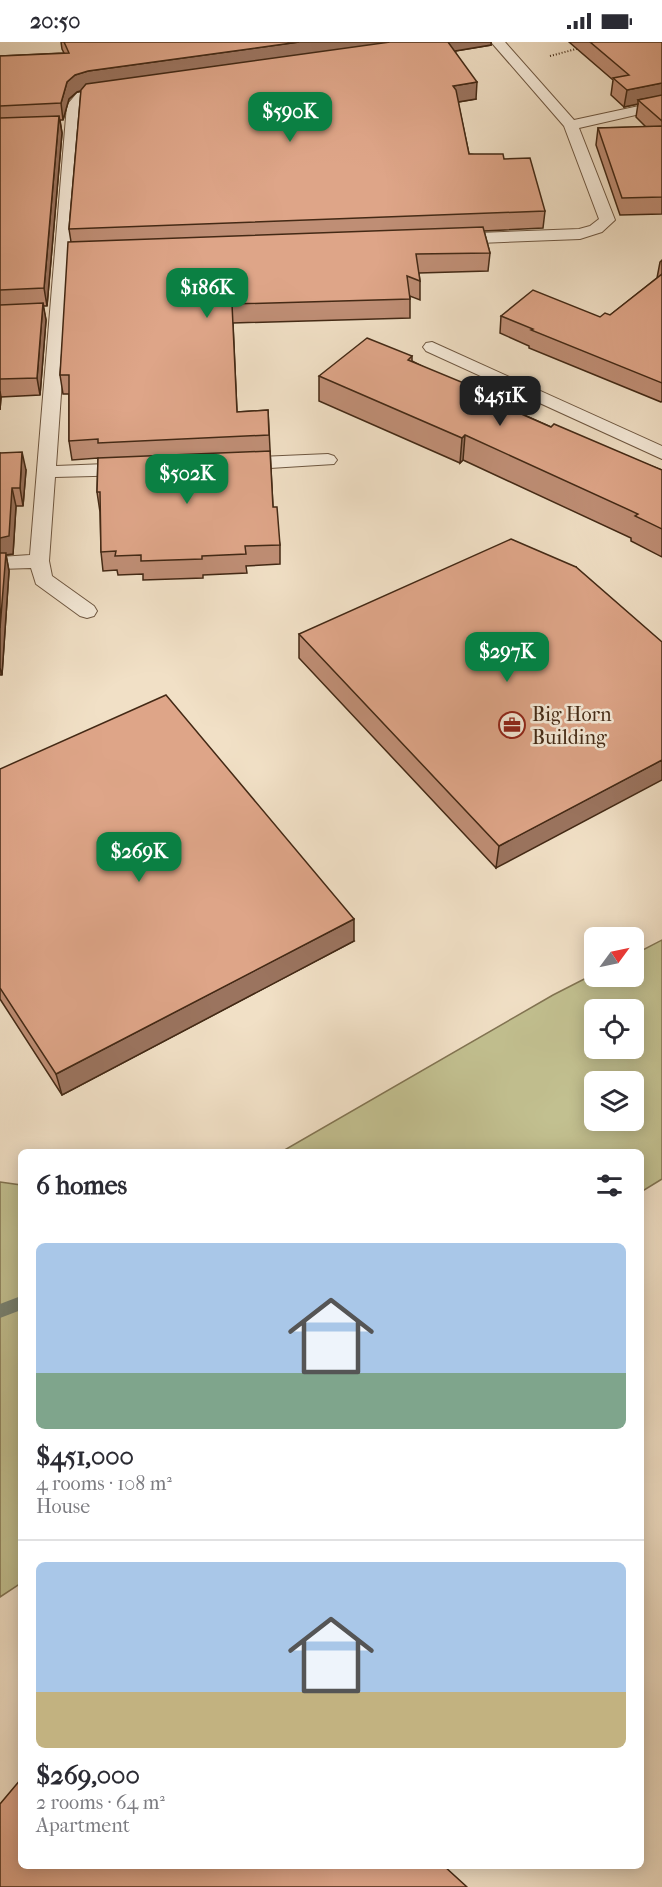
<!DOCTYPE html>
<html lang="en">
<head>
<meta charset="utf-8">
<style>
	body { margin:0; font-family:"IM FELL French Canon",serif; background:#f2f2f3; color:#2b2b33; height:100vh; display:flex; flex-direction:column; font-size:22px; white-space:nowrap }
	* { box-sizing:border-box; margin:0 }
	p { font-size:20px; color:#7c7c81 }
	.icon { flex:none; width:33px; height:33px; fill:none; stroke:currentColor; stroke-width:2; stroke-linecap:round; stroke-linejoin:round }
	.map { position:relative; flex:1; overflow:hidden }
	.sheet { position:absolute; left:18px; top:1107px; width:626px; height:720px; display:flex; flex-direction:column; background:#fff; border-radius:9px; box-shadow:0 3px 15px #0003 }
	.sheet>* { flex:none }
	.needle { width:39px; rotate:57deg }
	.controls { position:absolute; left:584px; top:885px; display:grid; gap:12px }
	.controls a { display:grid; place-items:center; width:60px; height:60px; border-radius:9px; background:#fff; box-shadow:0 3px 15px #0003; font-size:30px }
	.price { position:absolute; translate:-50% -51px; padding:0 14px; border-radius:12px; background:#0b8043; color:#fff; font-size:20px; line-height:39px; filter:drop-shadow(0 2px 3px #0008) }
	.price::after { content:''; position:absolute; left:50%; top:36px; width:18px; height:14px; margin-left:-9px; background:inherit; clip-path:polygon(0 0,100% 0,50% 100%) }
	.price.selected { background:#222; color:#fff }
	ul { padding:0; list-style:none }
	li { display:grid; align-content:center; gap:12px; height:318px; padding:0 18px }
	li+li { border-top:2px solid #e1e1e2 }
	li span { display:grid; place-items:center; height:186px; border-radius:9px; color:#555 }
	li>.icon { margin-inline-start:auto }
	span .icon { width:108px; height:108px; fill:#fffc; stroke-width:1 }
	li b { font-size:26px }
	h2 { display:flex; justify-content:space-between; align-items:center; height:72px; padding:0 18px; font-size:26px }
	.status { display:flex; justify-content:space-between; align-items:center; height:42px; padding:0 30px; background:#fff; direction:ltr }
	.status svg { height:16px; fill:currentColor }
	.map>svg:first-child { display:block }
	.green { fill:#c2c090; stroke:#827452; stroke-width:1.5; fill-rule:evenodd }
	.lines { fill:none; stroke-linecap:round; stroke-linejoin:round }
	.stream { fill:#788272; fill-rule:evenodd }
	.lane-casing { stroke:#6e5741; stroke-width:2 }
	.path { stroke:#432915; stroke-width:2; stroke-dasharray:1 2; stroke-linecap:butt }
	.lane { fill:#f6ebda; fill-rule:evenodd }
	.wall { fill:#bf8e75; stroke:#432915; stroke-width:1.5 }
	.shaded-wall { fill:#9b745f; stroke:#432915; stroke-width:1.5 }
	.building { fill:#dea588; stroke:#432915; stroke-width:1.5 }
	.labels { text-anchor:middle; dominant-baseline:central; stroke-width:5; stroke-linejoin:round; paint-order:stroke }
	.poi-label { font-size:20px; fill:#432915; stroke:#f6ebda; text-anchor:start }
</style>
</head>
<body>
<div class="status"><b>20:50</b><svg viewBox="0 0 49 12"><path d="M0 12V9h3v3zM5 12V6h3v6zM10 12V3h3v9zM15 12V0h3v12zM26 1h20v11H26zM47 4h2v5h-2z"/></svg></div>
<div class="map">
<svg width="662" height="1845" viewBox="0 0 662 1845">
	<rect width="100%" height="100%" fill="#f1e0c6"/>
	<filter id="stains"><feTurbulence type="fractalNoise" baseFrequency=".00333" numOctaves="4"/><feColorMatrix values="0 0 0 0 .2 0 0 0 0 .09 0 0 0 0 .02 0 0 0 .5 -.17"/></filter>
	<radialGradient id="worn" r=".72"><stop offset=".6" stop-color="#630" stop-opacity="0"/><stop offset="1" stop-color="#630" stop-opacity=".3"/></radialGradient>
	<g class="green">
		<path d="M662 898V1137L641 1150 640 1110H281L553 953 594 932V934H633V913ZM594 968H633V1006H594ZM594 1040H633V1078H594Z"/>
		<path d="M0 1140 21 1143V1541L0 1555Z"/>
	</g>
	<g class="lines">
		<path class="stream" d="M21 1254V1268L0 1276V1262Z"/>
		<defs>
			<g id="lane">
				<path d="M491 0H505L574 78 662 59V67L579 86 615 178 602 190 580 197 454 202 446 197 454 192 579 187 590 184 599 177 564 84Z"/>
				<path d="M112 45 119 49 117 52 87 57 81 64 56 424 131 421 138 423 140 427 138 431 131 433 55 435 49 519 52 534 94 564 97 569 94 574 87 576 80 574 36 542 31 526 0 527V515L30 513 67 63 77 51Z"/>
				<path d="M432 300 662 404V417L426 309 423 305 426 301Z"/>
				<path d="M328 412 334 414 337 418 334 422 238 428 232 426 229 422 232 418 238 416Z"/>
			</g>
		</defs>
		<use href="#lane" class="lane-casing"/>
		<path class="path" d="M550 14 580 6"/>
		<use href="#lane" class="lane"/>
	</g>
	<g class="wall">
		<path d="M61 0H491V3L455 9 476 57 458 60 469 112 504 117 545 169 543 186 484 189 490 211 488 229 419 231 420 239V258L410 254V276L233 281 237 370 268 368 273 465 280 503V522L246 524 247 531 203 533V536L143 538V532L118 533 117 528 103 529 101 510 100 470 97 450 98 416 72 418 69 399V352H63L60 333 71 200 69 187 81 49 77 50 69 57 63 78H60L62 91 47 264H43L46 278 40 353 1 355 0 368V14L64 11 62 7Z"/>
		<path d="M569 0H662V172L620 173 596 103 598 86 646 85 636 75 638 62 624 65 611 53 613 38Z"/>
		<path d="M662 218V359L661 360 529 306V304L500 291 501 274 600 275 610 273 657 236 660 220Z"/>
		<path d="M412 314V319L470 349 551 385 662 428V515L631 499V496L463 418 460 421 319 359V334Z"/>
		<path d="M0 411 26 428 23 464H16L13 512 6 513 9 529 2 633H0Z"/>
		<path d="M576 525 496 826 299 616V592Z"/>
		<path d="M0 727 354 899 62 1053 0 957Z"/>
	</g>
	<g class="shaded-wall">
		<path d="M299 0H417L90 46 77 50 69 57 63 78 61 61 67 40 75 33 88 29Z"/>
		<path d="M444 0H491V3L443 11Z"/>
		<path d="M477 40 476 57 452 61 453 44Z"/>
		<path d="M662 41V54L638 58V62L624 65 627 48Z"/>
		<path d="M59 74 62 91 47 264 44 246Z"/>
		<path d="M43 261 46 278 40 353 37 336Z"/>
		<path d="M0 349 1 355 0 368Z"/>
		<path d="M465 393 463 418 460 421 462 396Z"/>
		<path d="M22 410 26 428 23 464 20 446Z"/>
		<path d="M12 446 16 464 13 512 6 513 9 529 2 633 0 626V496Z"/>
		<path d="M662 718V738L496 826 499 804Z"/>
		<path d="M354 877V899L62 1053 56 1032Z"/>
	</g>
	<g class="building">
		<path d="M64 0H299L88 29 75 33 67 40 61 61 0 64V14L69 11Z"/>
		<path d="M390 0H448L477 40 453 44 456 48 469 112H503L504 117 530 116 545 169 69 187 81 48 86 42Z"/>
		<path d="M590 0H662V41L627 48 613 36 629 33Z"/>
		<path d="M662 53V79L638 58Z"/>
		<path d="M59 74 44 246 0 248V76Z"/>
		<path d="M662 84V155L622 156 598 86Z"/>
		<path d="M483 185 490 211 416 212 420 239 407 234 410 257 232 262 237 370 268 368 269 393 98 401V397L69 399V333H60L68 200Z"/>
		<path d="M662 232V341L531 288 533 287 501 274 533 248 600 275 605 271 610 273Z"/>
		<path d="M43 261 37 336 0 337V263Z"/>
		<path d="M367 296 412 314 408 318 471 344 467 348 551 385 554 382 662 428V487L635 474 638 472 465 393 462 396 319 334Z"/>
		<path d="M270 409 273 465H277L280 503 245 504 246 512 202 514V517L141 519V513L115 514 116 509 101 510 100 450H97L98 416Z"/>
		<path d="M22 410 20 446H12L9 494 0 496V411Z"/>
		<path d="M511 497 576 525 662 600V718L499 804 299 592Z"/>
		<path d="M0 511H6L0 586Z"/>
		<path d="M166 653 354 877 56 1032 0 946V727Z"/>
		<path d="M21 1737V1824H444L467 1845H0V1762Z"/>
	</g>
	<defs>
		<symbol id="office-ring" viewBox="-11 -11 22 22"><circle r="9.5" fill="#f6ebda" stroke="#8f2418" stroke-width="1.5"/><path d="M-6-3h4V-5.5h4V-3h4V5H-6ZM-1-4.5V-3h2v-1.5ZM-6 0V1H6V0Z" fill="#8f2418"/></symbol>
	</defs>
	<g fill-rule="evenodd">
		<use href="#office-ring" x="497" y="668" width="30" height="30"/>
	</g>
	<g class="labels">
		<g class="poi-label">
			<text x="532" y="672">Big Horn<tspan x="532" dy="23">Building</tspan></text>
		</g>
	</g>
	<rect width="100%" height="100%" filter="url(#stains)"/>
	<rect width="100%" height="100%" fill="url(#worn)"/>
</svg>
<div class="controls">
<a><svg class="needle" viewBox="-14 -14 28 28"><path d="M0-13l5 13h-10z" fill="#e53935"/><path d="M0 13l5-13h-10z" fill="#7c7c81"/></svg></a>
<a><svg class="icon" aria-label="locate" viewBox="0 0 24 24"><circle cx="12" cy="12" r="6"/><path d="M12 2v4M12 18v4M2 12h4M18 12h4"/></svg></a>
<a><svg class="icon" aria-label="layers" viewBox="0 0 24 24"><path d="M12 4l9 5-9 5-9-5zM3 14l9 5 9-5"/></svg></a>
</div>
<b class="price" style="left:290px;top:101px">$590K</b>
<b class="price" style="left:207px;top:277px">$186K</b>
<b class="price selected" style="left:500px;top:385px">$451K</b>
<b class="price" style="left:187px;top:463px">$502K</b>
<b class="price" style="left:507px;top:641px">$297K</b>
<b class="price" style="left:139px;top:841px">$269K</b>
<section class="sheet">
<h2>6 homes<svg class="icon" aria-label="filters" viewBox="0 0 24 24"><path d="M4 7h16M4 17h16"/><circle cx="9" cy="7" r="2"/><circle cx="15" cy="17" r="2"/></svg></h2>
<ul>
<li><span style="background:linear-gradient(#a9c7e8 70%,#7fa58c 0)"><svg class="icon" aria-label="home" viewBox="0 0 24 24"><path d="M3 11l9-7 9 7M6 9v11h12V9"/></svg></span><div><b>$451,000</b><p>4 rooms · 108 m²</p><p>House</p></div></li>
<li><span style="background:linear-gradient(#a9c7e8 70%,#c2b280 0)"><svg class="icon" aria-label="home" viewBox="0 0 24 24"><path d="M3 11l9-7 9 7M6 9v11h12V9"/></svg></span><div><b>$269,000</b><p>2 rooms · 64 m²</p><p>Apartment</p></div></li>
</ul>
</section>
</div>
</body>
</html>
